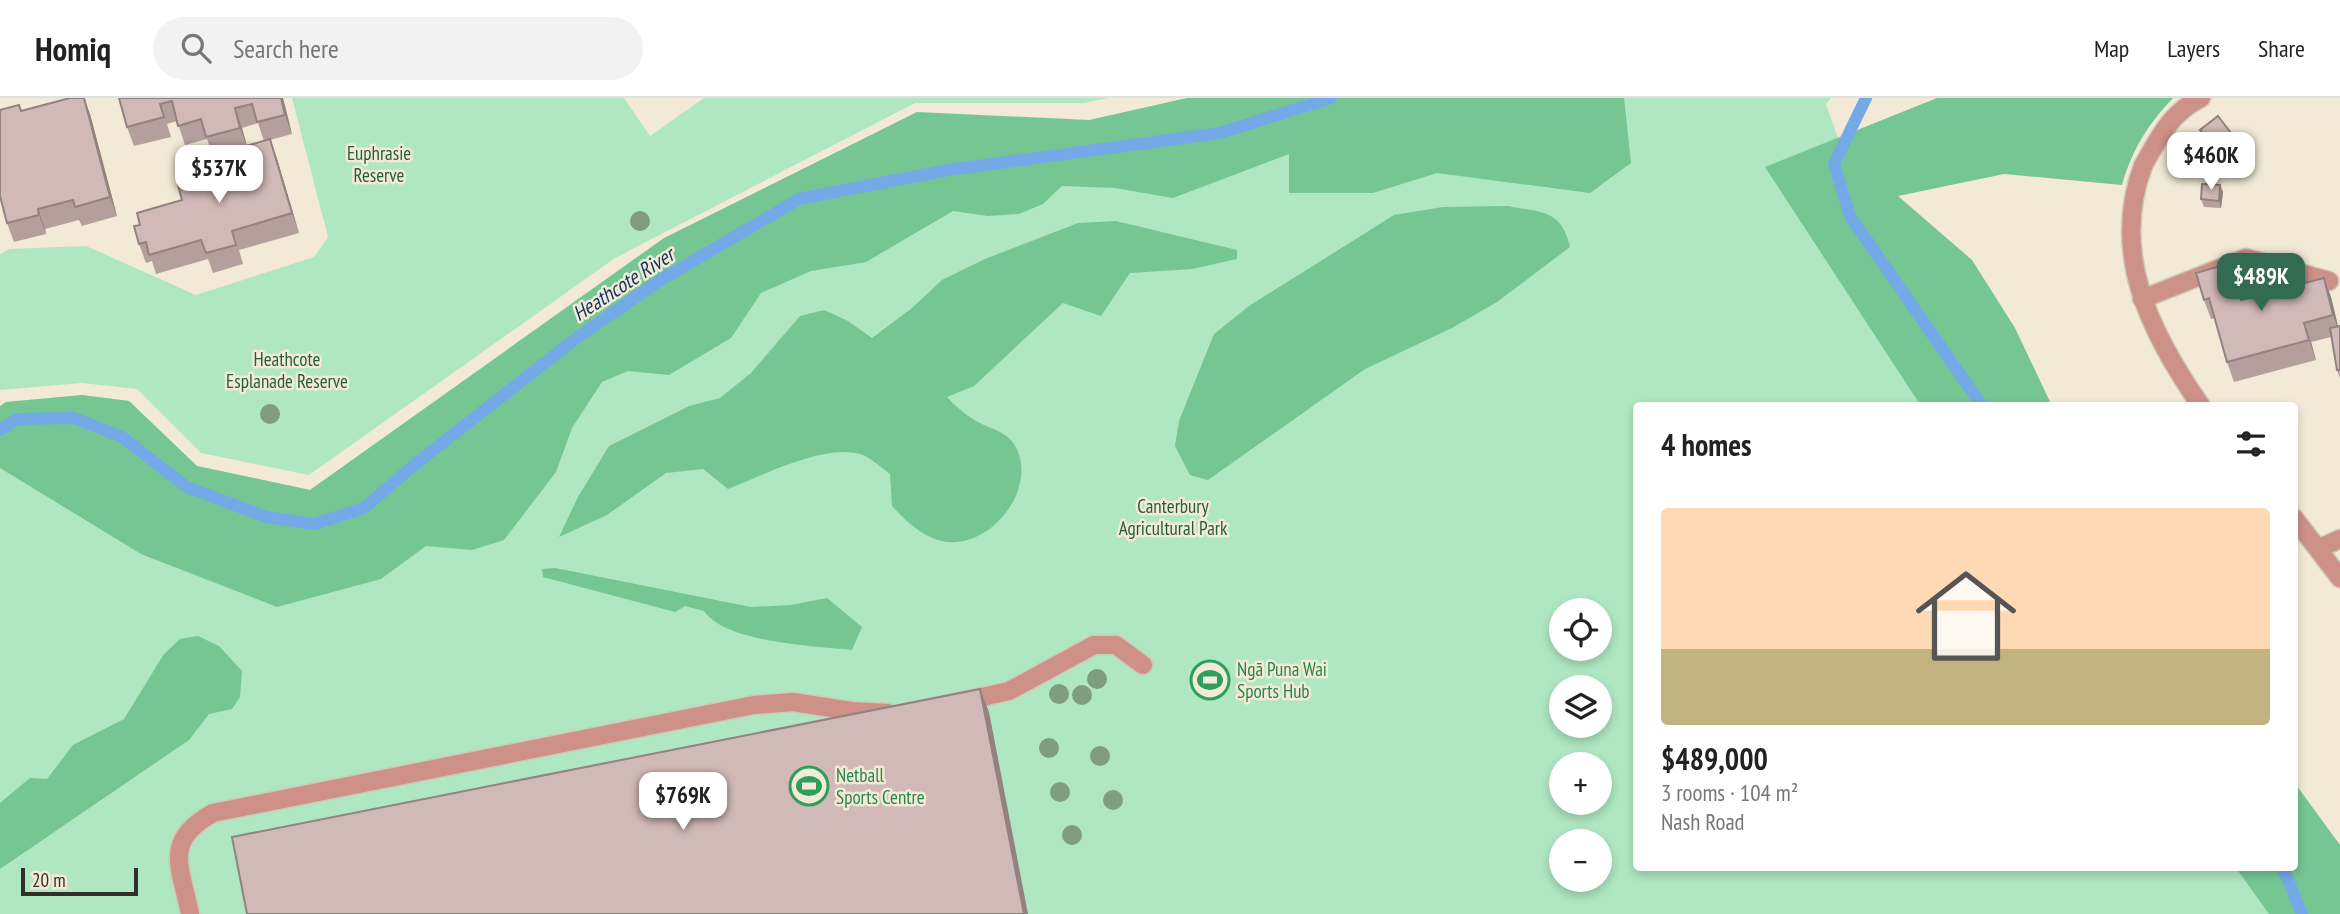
<!DOCTYPE html>
<html lang="en">
<head>
<meta charset="utf-8">
<style>
	body { margin:0; font-family:"PT Sans Narrow",sans-serif; background:#f2f2f2; color:#222; height:100vh; display:flex; flex-direction:column; font-size:26px; white-space:nowrap }
	* { box-sizing:border-box; margin:0 }
	p { font-size:23px; color:#767676 }
	.icon { flex:none; width:38px; height:38px; fill:none; stroke:currentColor; stroke-width:2; stroke-linecap:round; stroke-linejoin:round }
	.map { position:relative; flex:1; overflow:hidden }
	.side { position:absolute; left:1633px; top:304px; width:665px; height:469px; display:flex; flex-direction:column; background:#fff; border-radius:7px; box-shadow:0 4px 10px #0003 }
	.side>* { flex:none }
	.fabs { position:absolute; left:1549px; top:500px; display:grid; gap:14px }
	.fabs a { display:grid; place-items:center; width:63px; height:63px; border-radius:50%; background:#fff; box-shadow:0 4px 10px #0003; font-size:35px }
	.scale { position:absolute; left:21px; bottom:18px; width:117px; box-sizing:border-box; padding-left:7px; border:4px solid #322f28; border-top:0; font-size:19px; line-height:24px; white-space:nowrap; color:#322f28; -webkit-text-stroke:5px #f2ead6; paint-order:stroke }
	.price { position:absolute; translate:-50% -60px; padding:0 16px; border-radius:14px; background:#fff; color:#222; font-size:23px; line-height:46px; filter:drop-shadow(0 2px 4px #0008) }
	.price::after { content:''; position:absolute; left:50%; top:42px; width:21px; height:16px; margin-left:-10px; background:inherit; clip-path:polygon(0 0,100% 0,50% 100%) }
	.price.active { background:#326a52; color:#fff }
	ul { padding:0; list-style:none }
	li { display:grid; align-content:center; gap:14px; height:371px; padding:0 28px }
	li+li { border-top:2px solid #e0e0e0 }
	li span { display:grid; place-items:center; height:217px; border-radius:7px; color:#555 }
	li>.icon { margin-inline-start:auto }
	span .icon { width:126px; height:126px; fill:#fffc; stroke-width:1 }
	li b { font-size:30px }
	h2 { display:flex; justify-content:space-between; align-items:center; height:84px; padding:0 28px; font-size:30px }
	header { display:flex; align-items:center; gap:42px; box-sizing:border-box; height:98px; padding:0 35px; background:#fff; border-bottom:2px solid #e0e0e0 }
	header strong { font-size:33px }
	nav { display:flex; gap:38px; margin-inline-start:auto; font-size:24px }
	.search { width:490px; height:63px; background:#f2f2f2; display:flex; align-items:center; gap:18px; box-sizing:border-box; padding:0 24px; border-radius:38px; color:#767676; font-size:26px }
	.map>svg:first-child { display:block }
	.green { fill:#aee7c1; fill-rule:evenodd }
	.forest { fill:#75c693 }
	.lines { fill:none; stroke-linecap:round; stroke-linejoin:round }
	.stream { stroke:#73a9e7; stroke-width:12 }
	.service-casing { stroke:#cfc8b7; stroke-width:21 }
	.minor-casing { stroke:#cfc8b7; stroke-width:21 }
	.service { stroke:#cd9187; stroke-width:18 }
	.minor { stroke:#cd9187; stroke-width:18 }
	.tree { fill:#809d82 }
	.wall { fill:#b49f9d; fill-rule:evenodd }
	.shaded-wall { fill:#928280 }
	.building { fill:#d1b9b7; stroke:#928280; stroke-width:2 }
	.labels { text-anchor:middle; dominant-baseline:central; stroke-width:5; stroke-linejoin:round; paint-order:stroke }
	.park-label { font-size:19px; fill:#235e3d; stroke:#f2ead6 }
	.leisure-label { font-size:19px; fill:#27864d; stroke:#f2ead6; text-anchor:start }
	.water-label { font-size:21px; font-style:italic; fill:#0f365e; stroke:#f2ead6 }
</style>
</head>
<body>
<header>
<strong>Homiq</strong>
<div class="search"><svg class="icon" aria-label="search" viewBox="0 0 24 24"><circle cx="10" cy="10" r="6"/><path d="M15 15l6 6"/></svg>Search here</div>
<nav><a>Map</a><a>Layers</a><a>Share</a></nav>
</header>
<div class="map">
<svg width="2340" height="816" viewBox="0 0 2340 816">
	<rect width="100%" height="100%" fill="#f2ead6"/>
	<g class="green">
		<path d="M292 0H624L650 38 704 0H1108L1084 5H915L615 160 309 377 201 355 137 291 82 285 0 292V156L9 151 86 148 196 197 314 159 328 139Z"/>
		<path d="M1228 0H1831L1826 6 1839 43 2019 308H1636V770H2294L2340 782V816H0V308L6 304 82 297 129 303 197 368 310 392 664 140 1087 31ZM1561 513H1600V551H1561ZM1561 590H1600V628H1561ZM1561 667H1600V705H1561ZM1561 744H1600V782H1561Z"/>
	</g>
	<g class="forest">
		<path d="M1187 0H1624L1631 65 1590 95 1437 75 1373 95H1289V56L1173 100 1115 90 1062 88 1043 106 1019 116 988 118 953 113 866 164 811 173 761 195 731 240 669 277 628 273 602 284 572 330 556 374 504 442 472 452 426 448 381 481 277 509 141 456 0 370V308L6 304 82 297 129 303 197 368 310 392 664 140 917 14 1089 22Z"/>
		<path d="M1937 0H2173C2148 26 2132 52 2122 87L2004 76 1898 98 1972 162 2015 230 2052 308H1921L1765 69Z"/>
		<path d="M1508 108C1542 115 1561 111 1570 149L1497 204 1452 230 1365 271 1208 382 1190 377 1175 348 1179 323 1214 236 1249 208 1394 117 1443 109Z"/>
		<path d="M1116 123 1237 152V161L1192 171 1130 175 1101 218 1063 205 974 288 947 299C955 308 969 320 980 325 997 333 1013 336 1019 357 1033 400 983 456 938 442 919 436 905 422 892 408L890 376C882 370 872 361 863 357 827 344 762 378 728 391L703 371 666 375 607 417 559 439 578 399 609 348 689 308 720 300 751 275 800 218 824 212 848 223 872 240 912 210 942 182 985 161 1078 125Z"/>
		<path d="M555 470 751 509 791 507 827 500 862 529 852 552C814 548 726 545 704 513L685 508 675 514 543 479 542 471Z"/>
		<path d="M198 538 219 548 242 573 240 599 232 611 209 616 189 642 0 771V705L30 680 47 681 73 647 124 621 164 556 180 541Z"/>
		<path d="M2294 684 2340 747V816H2269L2236 770H2294Z"/>
	</g>
	<g class="lines">
		<g class="stream">
			<path d="M1866 0 1834 66 1850 118 1982 308"/>
			<path d="M0 332 17 321 74 320 122 339 187 389 266 419 315 426 364 410 413 368 575 241 659 183 799 101 948 72 1220 35 1331 0"/>
			<path d="M2283 770 2302 816"/>
		</g>
		<defs>
			<g id="service">
				<path d="M2143 68C2110 156 2151 236 2201 308"/>
				<path d="M2142 201 2246 160 2329 183"/>
				<path d="M2294 420 2340 480"/>
				<path d="M2320 450 2340 441"/>
			</g>
			<g id="minor">
				<path d="M2143 68C2158 41 2171 14 2201 0"/>
				<path d="M960 604 1009 593 1094 547H1116L1143 567"/>
				<path d="M190 816C181 769 162 743 213 715L754 607 793 604 851 613 888 615"/>
			</g>
		</defs>
		<use href="#service" class="service-casing"/>
		<use href="#minor" class="minor-casing"/>
		<use href="#service" class="service"/>
		<use href="#minor" class="minor"/>
	</g>
	<g class="tree">
		<circle cx="640" cy="123" r="10"/>
		<circle cx="270" cy="316" r="10"/>
		<circle cx="1097" cy="581" r="10"/>
		<circle cx="1059" cy="596" r="10"/>
		<circle cx="1082" cy="597" r="10"/>
		<circle cx="1049" cy="650" r="10"/>
		<circle cx="1100" cy="658" r="10"/>
		<circle cx="1060" cy="694" r="10"/>
		<circle cx="1113" cy="702" r="10"/>
		<circle cx="1072" cy="737" r="10"/>
	</g>
	<g class="wall">
		<path d="M119 0H283L292 36 270 42 277 61 299 135 239 152 243 166 213 175 208 161 156 176 152 163 146 165 139 146 140 127 238 70 233 53 213 58 207 41 185 47 177 23 167 26 171 39 134 48 127 29ZM258 25 264 43 247 48 242 30Z"/>
		<path d="M19 7 22 13 90 16 117 118 82 128 79 122 45 131 46 136 14 144 7 125Z"/>
		<path d="M2200 32 2233 42 2216 55 2203 39Z"/>
		<path d="M2220 87 2223 94 2221 110 2204 109 2201 101Z"/>
		<path d="M2231 165 2243 202 2324 180 2331 199 2338 229 2340 228V280L2337 272 2331 239 2311 244 2316 262 2234 284 2227 264 2215 220 2211 221 2204 202Z"/>
	</g>
	<g class="shaded-wall">
		<path d="M84 0 90 16 117 118 110 99Z"/>
		<path d="M281 0H283L292 36 285 17Z"/>
		<path d="M235 10 242 30 247 49 240 30Z"/>
		<path d="M2231 35 2233 42 2216 55 2214 48Z"/>
		<path d="M270 41 277 61 299 135 292 115Z"/>
		<path d="M2220 87 2223 94 2221 110 2219 103Z"/>
		<path d="M38 111 45 131 46 136 39 117Z"/>
		<path d="M2231 165 2238 184 2248 221 2241 202Z"/>
		<path d="M2324 180 2331 199 2340 236 2333 217Z"/>
		<path d="M2304 225 2311 244 2316 262 2309 242Z"/>
		<path d="M980 591 989 614 1028 816H1024Z"/>
	</g>
	<g class="building">
		<path d="M70 0H84L110 99 75 109 73 102 38 111 39 117 7 125 0 98V12L19 7 21 13Z"/>
		<path d="M119 0H281L285 17 257 24 252 6 235 10 240 30 206 39 201 21 178 28 172 3 160 6 164 19 127 29Z"/>
		<path d="M2218 18 2231 35 2214 48 2200 32Z"/>
		<path d="M270 41 292 115 232 133 236 147 206 155 201 142 149 157 146 144 139 146 134 128 140 127 137 115 182 102 178 87 238 70 233 52Z"/>
		<path d="M2202 86 2220 87 2219 103 2201 101Z"/>
		<path d="M2231 165 2241 202 2324 180 2333 217 2304 225 2309 242 2227 264 2209 200 2204 202 2196 175Z"/>
		<path d="M2340 228V272H2337L2330 230Z"/>
		<path d="M980 591 1024 816H247L232 739Z"/>
	</g>
	<defs>
		<symbol id="stadium-ring" viewBox="-11 -11 22 22"><circle r="9.5" fill="#f2ead6" stroke="#2e9e5b" stroke-width="1.5"/><path d="M0-5a6.5 5 0 1 0 0 10a6.5 5 0 1 0 0-10ZM-3.5-1.8h7v3.6h-7Z" fill="#2e9e5b"/></symbol>
	</defs>
	<g fill-rule="evenodd">
		<use href="#stadium-ring" x="1188" y="560" width="44" height="44"/>
		<use href="#stadium-ring" x="787" y="666" width="44" height="44"/>
	</g>
	<g class="labels">
		<g class="park-label">
			<text x="379" y="55">Euphrasie<tspan x="379" dy="22">Reserve</tspan></text>
			<text x="287" y="261">Heathcote<tspan x="287" dy="22">Esplanade Reserve</tspan></text>
			<text x="1173" y="408">Canterbury<tspan x="1173" dy="22">Agricultural Park</tspan></text>
		</g>
		<g class="leisure-label">
			<text x="1237" y="571">Ngā Puna Wai<tspan x="1237" dy="22">Sports Hub</tspan></text>
			<text x="836" y="677">Netball<tspan x="836" dy="22">Sports Centre</tspan></text>
		</g>
		<g class="water-label">
			<text transform="translate(623 186) rotate(-33)">Heathcote River</text>
		</g>
	</g>
</svg>
<div class="fabs">
<a><svg class="icon" aria-label="locate" viewBox="0 0 24 24"><circle cx="12" cy="12" r="6"/><path d="M12 2v4M12 18v4M2 12h4M18 12h4"/></svg></a>
<a><svg class="icon" aria-label="layers" viewBox="0 0 24 24"><path d="M12 4l9 5-9 5-9-5zM3 14l9 5 9-5"/></svg></a>
<a>+</a>
<a>−</a>
</div>
<div class="scale">20 m</div>
<b class="price" style="left:2211px;top:94px">$460K</b>
<b class="price" style="left:219px;top:107px">$537K</b>
<b class="price active" style="left:2261px;top:215px">$489K</b>
<b class="price" style="left:683px;top:734px">$769K</b>
<section class="side">
<h2>4 homes<svg class="icon" aria-label="filters" viewBox="0 0 24 24"><path d="M4 7h16M4 17h16"/><circle cx="9" cy="7" r="2"/><circle cx="15" cy="17" r="2"/></svg></h2>
<ul>
<li><span style="background:linear-gradient(#ffd9b3 65%,#c2b280 0)"><svg class="icon" aria-label="home" viewBox="0 0 24 24"><path d="M3 11l9-7 9 7M6 9v11h12V9"/></svg></span><div><b>$489,000</b><p>3 rooms · 104 m²</p><p>Nash Road</p></div></li>
</ul>
</section>
</div>
</body>
</html>
